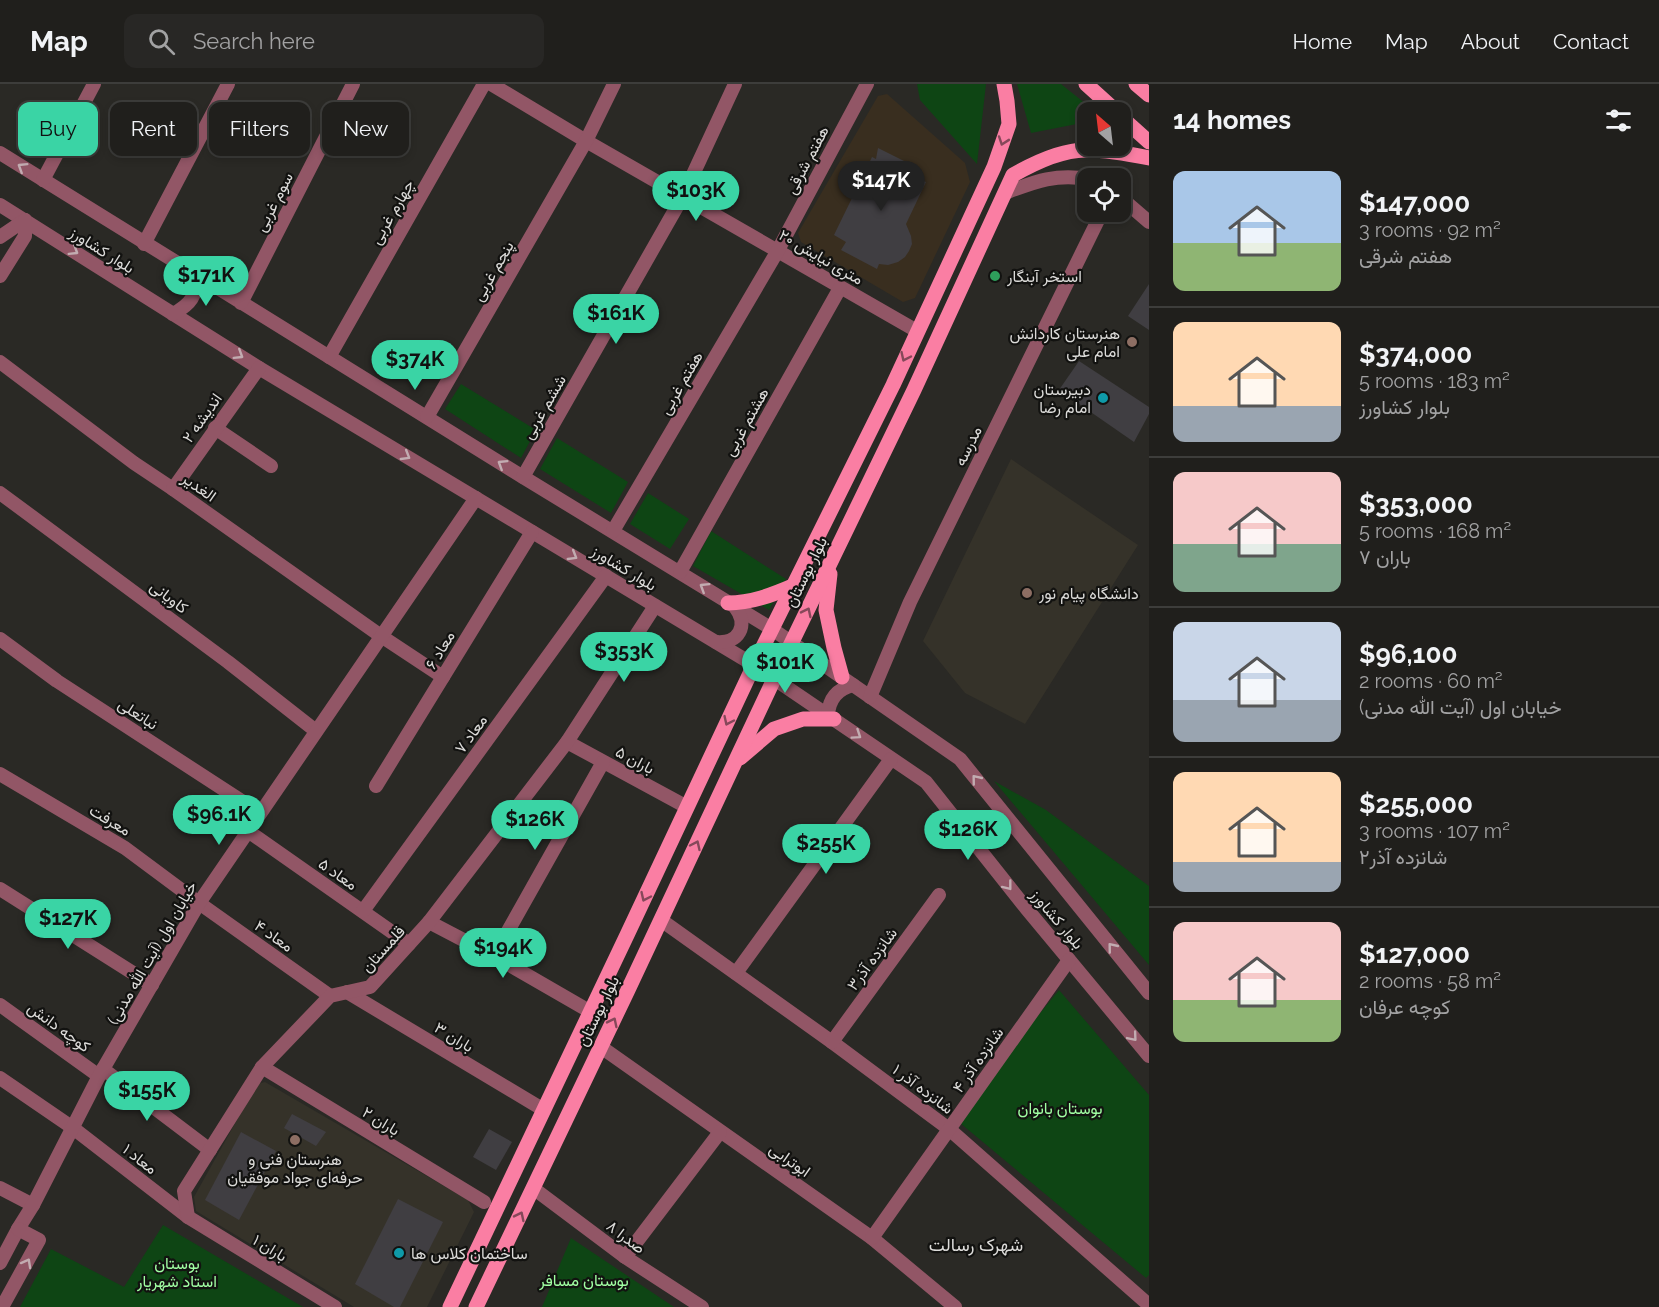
<!DOCTYPE html>
<html lang="en">
<head>
<meta charset="utf-8">
<style>
	body { margin:0; font-family:Raleway,Vazirmatn,sans-serif; background:#282725; color:#f1f3f6; height:100vh; display:flex; flex-direction:column; font-size:22px; white-space:nowrap }
	* { box-sizing:border-box; margin:0 }
	p { font-size:20px; color:#a2a2a3 }
	.icon { flex:none; width:33px; height:33px; fill:none; stroke:currentColor; stroke-width:2; stroke-linecap:round; stroke-linejoin:round }
	.map { position:relative; flex:1; overflow:hidden }
	.drawer { display:flex; flex-direction:column; background:#201f1c; width:510px }
	.drawer>* { flex:none }
	.hud { position:absolute; left:18px; top:18px; width:570px; height:54px; display:flex; gap:12px }
	.needle { width:39px; rotate:332deg }
	.tools { position:absolute; left:1077px; top:18px; display:grid; gap:12px }
	.tools a { display:grid; place-items:center; width:54px; height:54px; border-radius:12px; background:#201f1c; box-shadow:0 3px 9px #0003,0 0 0 2px #3d3d3b; font-size:30px }
	.price { position:absolute; translate:-50% -51px; padding:0 14px; border-radius:21px; background:#3ad4a5; color:#111; font-size:20px; line-height:39px; filter:drop-shadow(0 2px 3px #0008) }
	.price::after { content:''; position:absolute; left:50%; top:36px; width:18px; height:14px; margin-left:-9px; background:inherit; clip-path:polygon(0 0,100% 0,50% 100%) }
	.price.active { background:#222; color:#fff }
	ul { padding:0; list-style:none }
	li { display:flex; align-items:center; gap:18px; height:150px; padding:0 24px }
	li+li { border-top:2px solid #3d3d3b }
	li span { display:grid; place-items:center; flex:none; width:168px; height:120px; border-radius:12px; color:#555 }
	li>.icon { margin-inline-start:auto }
	span .icon { width:72px; height:72px; fill:#fffc; stroke-width:1 }
	li b { font-size:26px }
	h2 { display:flex; justify-content:space-between; align-items:center; height:72px; padding:0 24px; font-size:26px }
	.tag { padding:0 21px; border-radius:12px; background:#201f1c; box-shadow:0 3px 9px #0003,0 0 0 2px #3d3d3b; font-size:21px; line-height:54px }
	.tag.active { background:#3ad4a5; color:#111 }
	header { display:flex; align-items:center; gap:36px; box-sizing:border-box; height:84px; padding:0 30px; background:#201f1c; border-bottom:2px solid #3d3d3b }
	header strong { font-size:28px }
	nav { display:flex; gap:33px; margin-inline-start:auto; font-size:21px }
	.search { width:420px; height:54px; background:#282725; display:flex; align-items:center; gap:15px; box-sizing:border-box; padding:0 21px; border-radius:12px; color:#a2a2a3; font-size:22px }
	main { display:flex; flex:1; min-height:0 }
	.map>svg:first-child { display:block }
	.built { fill:#353229 }
	.medical { fill:#392e1f }
	.green { fill:#0e4514 }
	.building { fill:#403e42 }
	.lines { fill:none; stroke-linecap:round; stroke-linejoin:round }
	.minor { stroke:#925666; stroke-width:14 }
	.major { stroke:#fa7ea3; stroke-width:15 }
	.oneway { stroke:#86485a }
	.oneway2 { stroke:#c2acb1 }
	.leisure-dot { fill:#2e9e5b; stroke:#121210; stroke-width:2 }
	.education-dot { fill:#8d6e63; stroke:#121210; stroke-width:2 }
	.culture-dot { fill:#0f9aa8; stroke:#121210; stroke-width:2 }
	.labels { text-anchor:middle; dominant-baseline:central; stroke-width:4.5; stroke-linejoin:round; paint-order:stroke }
	.street-label { font-size:16px; fill:#dcdbd9; stroke:#121210 }
	.poi-label { font-size:16px; fill:#dcdbd9; stroke:#121210; text-anchor:start }
	.park-label { font-size:16px; fill:#a1ffa3; stroke:#121210 }
	.neighbourhood-label { font-size:18px; fill:#dcdbd9; stroke:#121210 }
</style>
</head>
<body>
<header>
<strong>Map</strong>
<div class="search"><svg class="icon" aria-label="search" viewBox="0 0 24 24"><circle cx="10" cy="10" r="6"/><path d="M15 15l6 6"/></svg>Search here</div>
<nav><a>Home</a><a>Map</a><a>About</a><a>Contact</a></nav>
</header>
<main>
<div class="map">
<svg width="1149" height="1223" viewBox="0 0 1149 1223">
	<rect width="100%" height="100%" fill="#2a2925"/>
	<g class="built">
		<path d="M1011 375 1138 461 1025 640 965 609 923 557Z"/>
		<path d="M265 998 468 1116 474 1128 427 1223H354L196 1127 194 1113 257 1000Z"/>
	</g>
	<path class="medical" d="M887 10 965 79 970 98 915 214 903 218 801 158 798 149 878 12Z"/>
	<g class="green">
		<path d="M917 0H986L977 80 920 16Z"/>
		<path d="M1017 0H1061L1096 28H1088L1087 38 1031 49Z"/>
		<path d="M461 300 536 346 521 374 445 325Z"/>
		<path d="M557 354 628 398 611 429 540 385Z"/>
		<path d="M648 409 689 435 670 465 630 440Z"/>
		<path d="M711 447 786 495 769 526 693 482Z"/>
		<path d="M994 697 1046 726 1149 802V881Z"/>
		<path d="M1059 906 1149 1011V1191L1146 1194 954 1034Z"/>
		<path d="M163 1141 303 1223H20L51 1165 124 1203Z"/>
		<path d="M571 1154 674 1223H542Z"/>
	</g>
	<g class="building">
		<path d="M878 64 918 84 914 93 926 98 906 140 911 152 912 160 909 167 905 173 898 178 888 181 879 180 877 185 841 166 846 158 834 151 872 73 876 75Z"/>
		<path d="M1149 200V246L1128 232Z"/>
		<path d="M1079 277 1149 323V330L1134 358 1059 306Z"/>
		<path d="M292 1030 326 1048 316 1062 284 1044Z"/>
		<path d="M489 1045 512 1058 496 1086 473 1073Z"/>
		<path d="M241 1048 276 1067 239 1136 205 1116Z"/>
		<path d="M398 1115 443 1138 400 1223H394L355 1200Z"/>
	</g>
	<g class="lines">
		<g class="minor">
			<path d="M491 0 586 57 917 247"/>
			<path d="M0 69 523 393 772 545 960 675 1149 909"/>
			<path d="M43 96 94 0"/>
			<path d="M1005 109C1034 98 1056 89 1088 95"/>
			<path d="M1120 113 1149 138"/>
			<path d="M0 121 259 284 754 581 926 698 1026 824 1149 972"/>
			<path d="M0 153 25 136"/>
			<path d="M144 160 228 0"/>
			<path d="M0 192 25 152V136"/>
			<path d="M241 219 353 0"/>
			<path d="M173 230C191 220 197 212 196 191"/>
			<path d="M329 273 484 0"/>
			<path d="M0 278 134 379 173 405 381 552 443 593"/>
			<path d="M427 333 586 57 614 0"/>
			<path d="M215 344 271 382"/>
			<path d="M523 393 683 112 735 0"/>
			<path d="M173 405 259 284"/>
			<path d="M0 409 228 578 316 647"/>
			<path d="M613 447 777 168 867 0"/>
			<path d="M680 488 840 204"/>
			<path d="M0 555 57 597 260 729"/>
			<path d="M716 558C739 560 749 541 735 523"/>
			<path d="M870 613 910 518 1102 128"/>
			<path d="M828 631C829 615 837 605 853 601"/>
			<path d="M567 658 687 723"/>
			<path d="M0 690 125 764 199 819 330 912"/>
			<path d="M376 702 532 448"/>
			<path d="M248 747 409 860"/>
			<path d="M0 805 152 901"/>
			<path d="M363 827 606 492"/>
			<path d="M661 836 832 958 949 1045 1149 1221"/>
			<path d="M429 838 494 872 591 928"/>
			<path d="M494 872 603 678"/>
			<path d="M736 889 891 675"/>
			<path d="M347 908 544 1026"/>
			<path d="M0 921 99 992"/>
			<path d="M832 958 939 811"/>
			<path d="M601 963 872 1154 955 1223"/>
			<path d="M262 983 484 1118"/>
			<path d="M103 985 210 1066"/>
			<path d="M0 994 73 1044 188 1133 335 1223"/>
			<path d="M0 1104 33 1121"/>
			<path d="M533 1104 625 1173 702 1223"/>
			<path d="M188 1133 184 1107 262 983 330 912 370 903 429 838 567 658 655 522"/>
			<path d="M872 1154 1069 876"/>
			<path d="M625 1173 720 1048"/>
			<path d="M0 1179 18 1145 33 1121 99 992 199 819 476 414"/>
			<path d="M2 1223 39 1156 18 1145"/>
		</g>
		<g class="major">
			<path d="M1086 0 1117 28"/>
			<path d="M1136 0 1149 11"/>
			<path d="M1120 32 1149 58"/>
			<path d="M830 490 826 526 834 564 842 593"/>
			<path d="M728 519C751 519 772 511 793 502"/>
			<path d="M740 674 774 645 803 635H834"/>
			<path d="M450 1223 627 851 754 581 893 301 994 83 1009 40 1007 17 1004 0"/>
			<path d="M476 1223 627 908 774 595 914 306 1013 91C1034 79 1064 65 1088 66 1109 66 1129 70 1149 74"/>
		</g>
	</g>
	<defs><path id="oneway-chevron" d="M-2-3.5L2.5 0L-2 3.5" fill="none" stroke-width="1.6" stroke-linecap="round" stroke-linejoin="round" transform="scale(1.5)"/></defs>
	<g class="oneway">
		<use href="#oneway-chevron" transform="translate(1003 57) rotate(109)"/>
		<use href="#oneway-chevron" transform="translate(905 273) rotate(115)"/>
		<use href="#oneway-chevron" transform="translate(807 528) rotate(-64)"/>
		<use href="#oneway-chevron" transform="translate(728 637) rotate(115)"/>
		<use href="#oneway-chevron" transform="translate(696 761) rotate(-65)"/>
		<use href="#oneway-chevron" transform="translate(645 813) rotate(115)"/>
		<use href="#oneway-chevron" transform="translate(613 938) rotate(-64)"/>
		<use href="#oneway-chevron" transform="translate(520 1132) rotate(-64)"/>
	</g>
	<g class="oneway2">
		<use href="#oneway-chevron" transform="translate(22 83) rotate(-148)"/>
		<use href="#oneway-chevron" transform="translate(74 167) rotate(32)"/>
		<use href="#oneway-chevron" transform="translate(239 271) rotate(32)"/>
		<use href="#oneway-chevron" transform="translate(406 372) rotate(31)"/>
		<use href="#oneway-chevron" transform="translate(502 380) rotate(-148)"/>
		<use href="#oneway-chevron" transform="translate(573 472) rotate(31)"/>
		<use href="#oneway-chevron" transform="translate(704 503) rotate(-148)"/>
		<use href="#oneway-chevron" transform="translate(857 651) rotate(34)"/>
		<use href="#oneway-chevron" transform="translate(976 695) rotate(-129)"/>
		<use href="#oneway-chevron" transform="translate(1008 802) rotate(52)"/>
		<use href="#oneway-chevron" transform="translate(1112 863) rotate(-129)"/>
		<use href="#oneway-chevron" transform="translate(1133 953) rotate(50)"/>
		<use href="#oneway-chevron" transform="translate(27 1179) rotate(-61)"/>
	</g>
	<circle class="leisure-dot" cx="995" cy="192" r="6"/>
	<g class="education-dot">
		<circle cx="1132" cy="258" r="6"/>
		<circle cx="1027" cy="509" r="6"/>
		<circle cx="295" cy="1056" r="6"/>
	</g>
	<g class="culture-dot">
		<circle cx="1103" cy="314" r="6"/>
		<circle cx="399" cy="1169" r="6"/>
	</g>
	<g class="labels">
		<g class="street-label">
			<text transform="translate(807 76) rotate(-62)">هفتم شرقی</text>
			<text transform="translate(274 118) rotate(-63)">سوم غربی</text>
			<text transform="translate(392 128) rotate(-60)">چهارم غربی</text>
			<text transform="translate(102 166) rotate(32)">بلوار کشاورز</text>
			<text transform="translate(821 173) rotate(30)">۲۰ متری نیایش</text>
			<text transform="translate(493 187) rotate(-60)">پنجم غربی</text>
			<text transform="translate(681 299) rotate(-60)">هفتم غربی</text>
			<text transform="translate(544 323) rotate(-60)">ششم غربی</text>
			<text transform="translate(202 334) rotate(-55)">اندیشه ۲</text>
			<text transform="translate(746 338) rotate(-61)">هشتم غربی</text>
			<text transform="translate(968 362) rotate(-64)">مدرسه</text>
			<text transform="translate(199 403) rotate(35)">الغدیر</text>
			<text transform="translate(624 484) rotate(31)">بلوار کشاورز</text>
			<text transform="translate(806 488) rotate(-64)">بلوار بوستان</text>
			<text transform="translate(169 513) rotate(37)">کاویانی</text>
			<text transform="translate(440 566) rotate(-59)">معاد ۶</text>
			<text transform="translate(138 630) rotate(33)">نباتعلی</text>
			<text transform="translate(471 650) rotate(-54)">معاد ۷</text>
			<text transform="translate(635 676) rotate(28)">باران ۵</text>
			<text transform="translate(110 736) rotate(31)">معرفت</text>
			<text transform="translate(338 790) rotate(35)">معاد ۵</text>
			<text transform="translate(1057 835) rotate(50)">بلوار کشاورز</text>
			<text transform="translate(274 852) rotate(35)">معاد ۴</text>
			<text transform="translate(383 865) rotate(-48)">قلمستان</text>
			<text transform="translate(152 869) rotate(-60)">خیابان اول (آیت الله مدنی)</text>
			<text transform="translate(872 875) rotate(-54)">شانزده آذر۳</text>
			<text transform="translate(598 927) rotate(-64)">بلوار بوستان</text>
			<text transform="translate(59 943) rotate(36)">کوچه دانش</text>
			<text transform="translate(454 953) rotate(31)">باران ۳</text>
			<text transform="translate(978 976) rotate(-55)">شانزده آذر ۴</text>
			<text transform="translate(923 1005) rotate(37)">شانزده آذر ۱</text>
			<text transform="translate(381 1037) rotate(31)">باران ۲</text>
			<text transform="translate(140 1075) rotate(38)">معاد ۱</text>
			<text transform="translate(790 1076) rotate(35)">ابوترابی</text>
			<text transform="translate(626 1153) rotate(37)">صدرا ۸</text>
			<text transform="translate(270 1164) rotate(31)">باران ۱</text>
		</g>
		<g class="poi-label">
			<text x="1007" y="192">استخر آبنگار</text>
			<text x="1120" y="249" text-anchor="end">هنرستان کاردانش<tspan x="1120" dy="18">امام علی</tspan></text>
			<text x="1091" y="305" text-anchor="end">دبیرستان<tspan x="1091" dy="18">امام رضا</tspan></text>
			<text x="1039" y="509">دانشگاه پیام نور</text>
			<text x="295" y="1075" text-anchor="middle">هنرستان فنی و<tspan x="295" dy="18">حرفه‌ای جواد موفقیان</tspan></text>
			<text x="411" y="1169">ساختمان کلاس ها</text>
		</g>
		<g class="park-label">
			<text x="1060" y="1024">بوستان بانوان</text>
			<text x="177" y="1179">بوستان<tspan x="177" dy="18">استاد شهریار</tspan></text>
			<text x="584" y="1196">بوستان مسافر</text>
		</g>
		<g class="neighbourhood-label">
			<text x="976" y="1160">شهرک رسالت</text>
		</g>
	</g>
</svg>
<div class="tools">
<a><svg class="needle" viewBox="-14 -14 28 28"><path d="M0-13l5 13h-10z" fill="#e53935"/><path d="M0 13l5-13h-10z" fill="#a2a2a3"/></svg></a>
<a><svg class="icon" aria-label="locate" viewBox="0 0 24 24"><circle cx="12" cy="12" r="6"/><path d="M12 2v4M12 18v4M2 12h4M18 12h4"/></svg></a>
</div>
<b class="price active" style="left:881px;top:128px">$147K</b>
<b class="price" style="left:696px;top:138px">$103K</b>
<b class="price" style="left:206px;top:223px">$171K</b>
<b class="price" style="left:616px;top:261px">$161K</b>
<b class="price" style="left:415px;top:307px">$374K</b>
<b class="price" style="left:624px;top:599px">$353K</b>
<b class="price" style="left:785px;top:610px">$101K</b>
<b class="price" style="left:219px;top:762px">$96.1K</b>
<b class="price" style="left:535px;top:767px">$126K</b>
<b class="price" style="left:968px;top:777px">$126K</b>
<b class="price" style="left:826px;top:791px">$255K</b>
<b class="price" style="left:68px;top:866px">$127K</b>
<b class="price" style="left:503px;top:895px">$194K</b>
<b class="price" style="left:147px;top:1038px">$155K</b>
<div class="hud">
<a class="tag active">Buy</a>
<a class="tag">Rent</a>
<a class="tag">Filters</a>
<a class="tag">New</a>
</div>
</div>
<section class="drawer">
<h2>14 homes<svg class="icon" aria-label="filters" viewBox="0 0 24 24"><path d="M4 7h16M4 17h16"/><circle cx="9" cy="7" r="2"/><circle cx="15" cy="17" r="2"/></svg></h2>
<ul>
<li><span style="background:linear-gradient(#a9c7e8 60%,#8fb573 0)"><svg class="icon" aria-label="home" viewBox="0 0 24 24"><path d="M3 11l9-7 9 7M6 9v11h12V9"/></svg></span><div><b>$147,000</b><p>3 rooms · 92 m²</p><p>هفتم شرقی</p></div></li>
<li><span style="background:linear-gradient(#ffd9b3 70%,#9aa5b1 0)"><svg class="icon" aria-label="home" viewBox="0 0 24 24"><path d="M3 11l9-7 9 7M6 9v11h12V9"/></svg></span><div><b>$374,000</b><p>5 rooms · 183 m²</p><p>بلوار کشاورز</p></div></li>
<li><span style="background:linear-gradient(#f6c9c9 60%,#7fa58c 0)"><svg class="icon" aria-label="home" viewBox="0 0 24 24"><path d="M3 11l9-7 9 7M6 9v11h12V9"/></svg></span><div><b>$353,000</b><p>5 rooms · 168 m²</p><p>باران ۷</p></div></li>
<li><span style="background:linear-gradient(#c9d6e8 65%,#9aa5b1 0)"><svg class="icon" aria-label="home" viewBox="0 0 24 24"><path d="M3 11l9-7 9 7M6 9v11h12V9"/></svg></span><div><b>$96,100</b><p>2 rooms · 60 m²</p><p>خیابان اول (آیت الله مدنی)</p></div></li>
<li><span style="background:linear-gradient(#ffd9b3 75%,#9aa5b1 0)"><svg class="icon" aria-label="home" viewBox="0 0 24 24"><path d="M3 11l9-7 9 7M6 9v11h12V9"/></svg></span><div><b>$255,000</b><p>3 rooms · 107 m²</p><p>شانزده آذر۲</p></div></li>
<li><span style="background:linear-gradient(#f6c9c9 65%,#8fb573 0)"><svg class="icon" aria-label="home" viewBox="0 0 24 24"><path d="M3 11l9-7 9 7M6 9v11h12V9"/></svg></span><div><b>$127,000</b><p>2 rooms · 58 m²</p><p>کوچه عرفان</p></div></li>
</ul>
</section>
</main>
</body>
</html>
